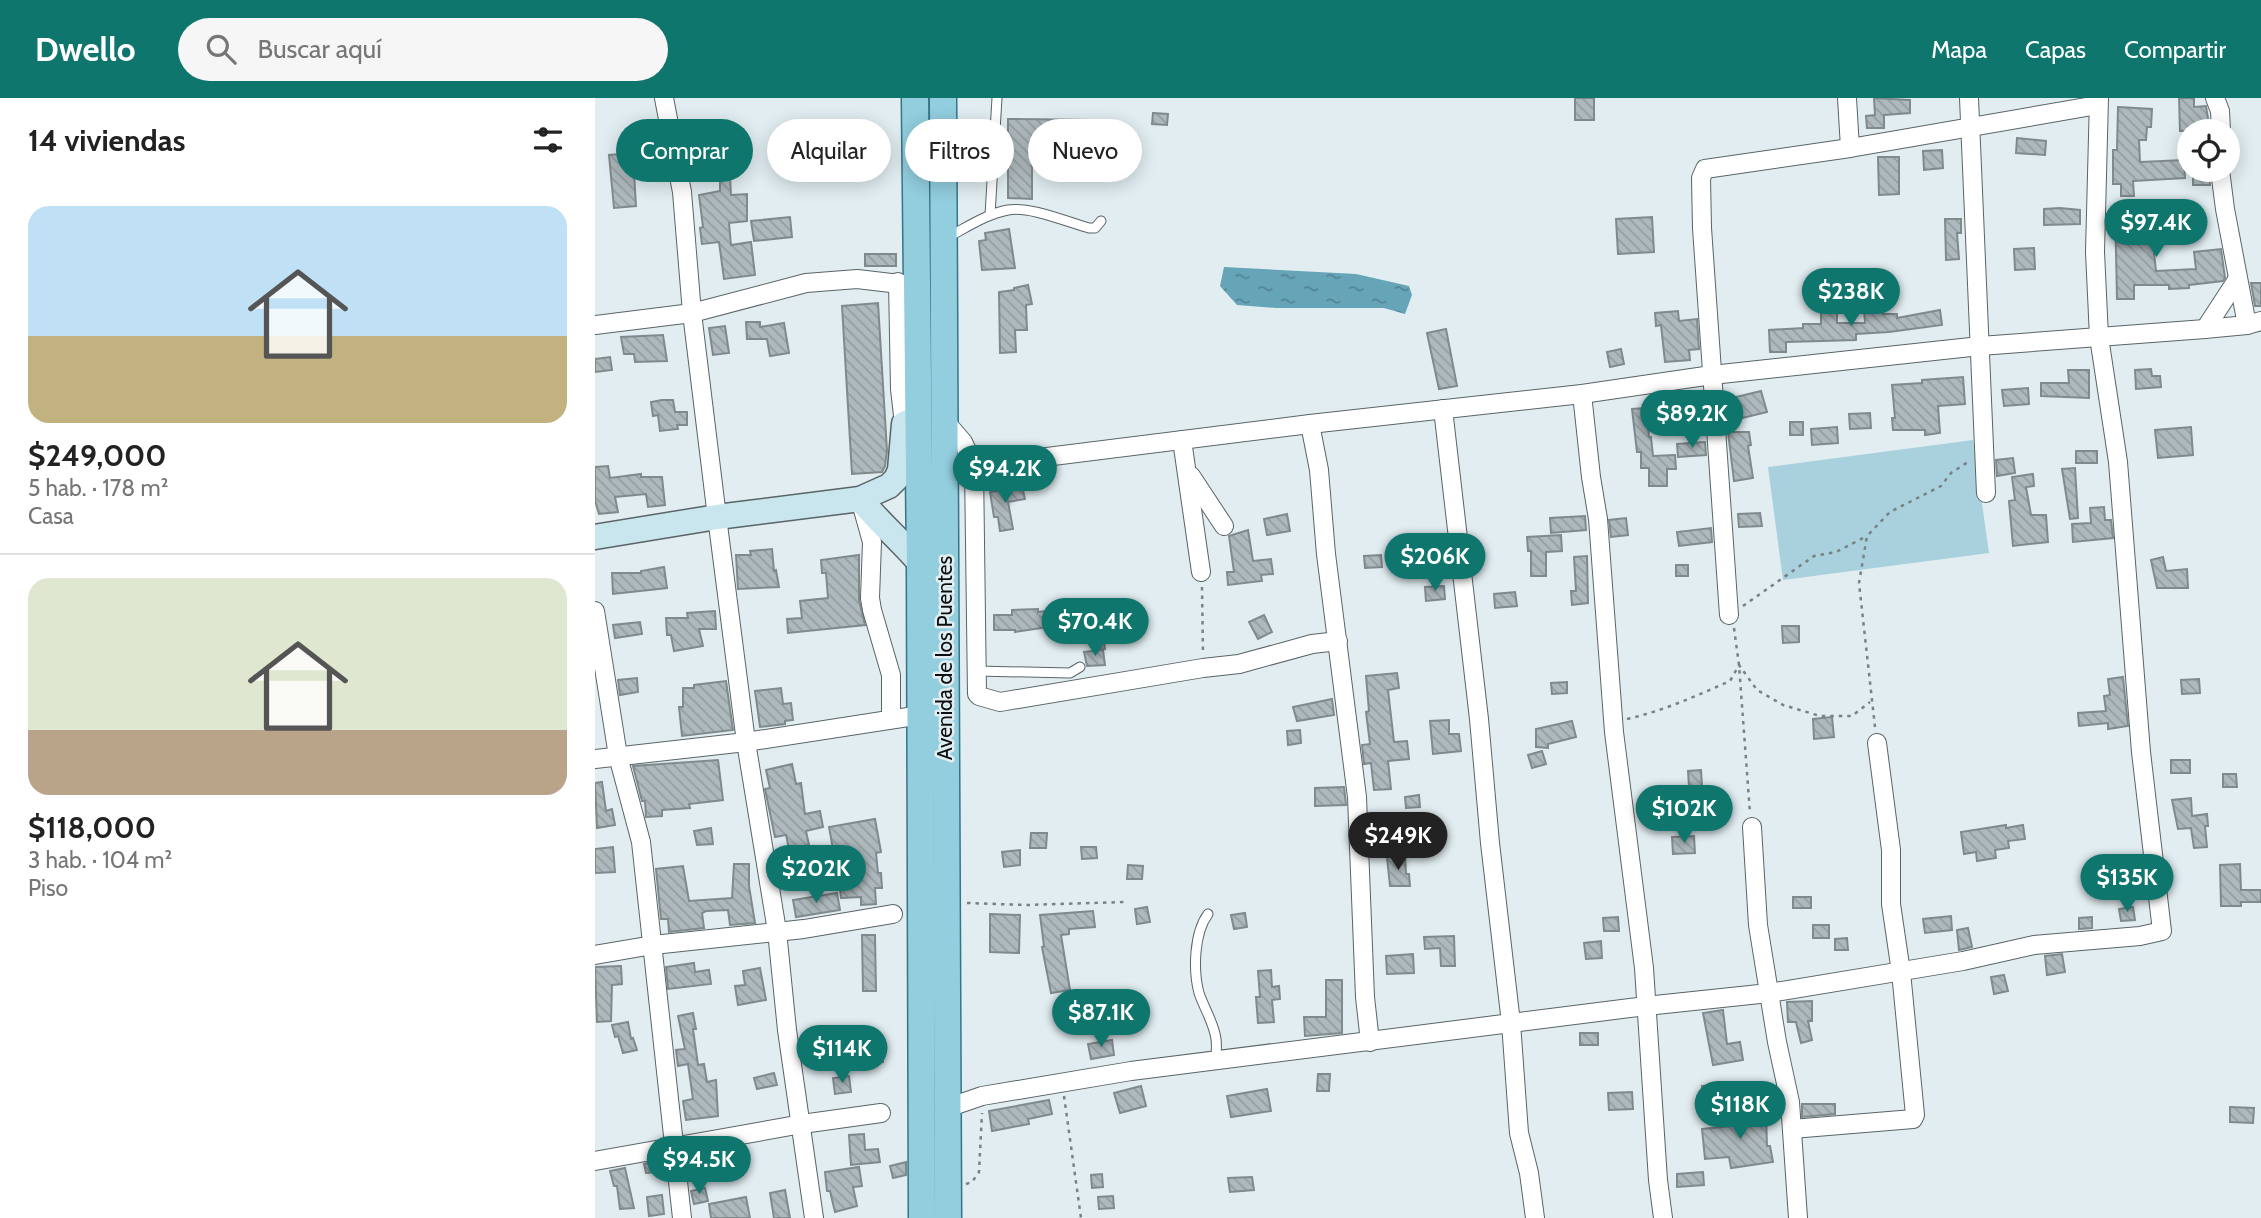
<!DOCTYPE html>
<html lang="es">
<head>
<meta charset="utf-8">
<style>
	body { margin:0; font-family:Cabin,sans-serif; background:#f6f6f6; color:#222; height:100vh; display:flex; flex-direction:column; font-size:26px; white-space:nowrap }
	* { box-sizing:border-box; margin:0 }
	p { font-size:23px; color:#767676 }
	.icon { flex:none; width:38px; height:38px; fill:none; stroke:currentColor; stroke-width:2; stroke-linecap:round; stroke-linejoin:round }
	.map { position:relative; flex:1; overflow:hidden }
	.sheet { display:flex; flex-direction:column; background:#fff; width:595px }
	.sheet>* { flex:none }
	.guide { position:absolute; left:21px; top:21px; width:665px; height:63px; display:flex; gap:14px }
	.buttons { position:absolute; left:1582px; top:21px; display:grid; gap:14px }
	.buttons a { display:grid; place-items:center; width:63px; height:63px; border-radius:50%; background:#fff; box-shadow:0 4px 18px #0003; font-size:35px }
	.price { position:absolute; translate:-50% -60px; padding:0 16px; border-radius:24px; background:#0f766e; color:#fff; font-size:23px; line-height:46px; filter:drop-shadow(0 2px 4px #0008) }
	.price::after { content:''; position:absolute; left:50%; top:42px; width:21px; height:16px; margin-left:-10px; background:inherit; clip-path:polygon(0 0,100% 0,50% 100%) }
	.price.on { background:#222; color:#fff }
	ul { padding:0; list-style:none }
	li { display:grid; align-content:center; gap:14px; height:371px; padding:0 28px }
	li+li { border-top:2px solid #e0e0e0 }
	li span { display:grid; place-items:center; height:217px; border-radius:21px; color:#555 }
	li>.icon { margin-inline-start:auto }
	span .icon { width:126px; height:126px; fill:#fffc; stroke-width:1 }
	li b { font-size:30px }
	h2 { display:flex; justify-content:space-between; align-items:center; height:84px; padding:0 28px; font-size:30px }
	.pill { padding:0 24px; border-radius:32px; background:#fff; box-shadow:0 4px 18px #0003; font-size:24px; line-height:63px }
	.pill.on { background:#0f766e; color:#fff }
	header { display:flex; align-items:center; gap:42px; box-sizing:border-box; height:98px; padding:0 35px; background:#0f766e; color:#fff }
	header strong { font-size:33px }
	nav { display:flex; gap:38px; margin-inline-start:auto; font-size:24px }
	.search { width:490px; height:63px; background:#f6f6f6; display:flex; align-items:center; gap:18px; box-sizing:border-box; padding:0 24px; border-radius:38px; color:#767676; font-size:26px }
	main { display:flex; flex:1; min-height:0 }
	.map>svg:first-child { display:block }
	.garden { fill:#a8d0dd }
	.water { fill:url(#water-ripples) }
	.building { fill:url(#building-back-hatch); stroke:#7f8a8d; stroke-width:2 }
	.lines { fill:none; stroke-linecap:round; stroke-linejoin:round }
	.lane-casing { stroke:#596467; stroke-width:11 }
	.street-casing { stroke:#596467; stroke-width:20 }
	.secondary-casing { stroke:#596467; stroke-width:27 }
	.primary-casing { stroke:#347688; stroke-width:29 }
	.path { stroke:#798184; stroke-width:2.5; stroke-dasharray:3.5 5; stroke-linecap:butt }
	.lane { stroke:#fff; stroke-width:9 }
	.street { stroke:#fff; stroke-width:18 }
	.secondary { stroke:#c9e6ee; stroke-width:24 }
	.primary { stroke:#92cede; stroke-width:26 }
	.labels { text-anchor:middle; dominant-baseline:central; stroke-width:5; stroke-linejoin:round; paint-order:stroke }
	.street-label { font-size:21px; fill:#0b0f10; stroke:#e1edf1 }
</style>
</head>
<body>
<header>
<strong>Dwello</strong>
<div class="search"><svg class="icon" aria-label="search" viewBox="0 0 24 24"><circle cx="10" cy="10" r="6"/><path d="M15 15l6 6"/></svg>Buscar aquí</div>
<nav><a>Mapa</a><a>Capas</a><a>Compartir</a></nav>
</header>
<main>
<section class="sheet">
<h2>14 viviendas<svg class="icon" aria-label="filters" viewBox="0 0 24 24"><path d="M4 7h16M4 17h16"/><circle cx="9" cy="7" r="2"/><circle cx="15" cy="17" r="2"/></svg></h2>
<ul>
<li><span style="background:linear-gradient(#bfe0f5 60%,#c2b280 0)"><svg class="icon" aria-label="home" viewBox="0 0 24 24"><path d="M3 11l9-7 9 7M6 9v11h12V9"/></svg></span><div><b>$249,000</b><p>5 hab. · 178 m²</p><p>Casa</p></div></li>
<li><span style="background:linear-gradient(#dfe7d0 70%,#b9a48a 0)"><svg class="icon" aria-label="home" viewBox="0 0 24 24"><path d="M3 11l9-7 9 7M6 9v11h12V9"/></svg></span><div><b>$118,000</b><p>3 hab. · 104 m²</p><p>Piso</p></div></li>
</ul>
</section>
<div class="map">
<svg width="1666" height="1120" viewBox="0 0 1666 1120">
	<defs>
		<pattern id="water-ripples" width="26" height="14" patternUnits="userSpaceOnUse" patternTransform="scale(1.75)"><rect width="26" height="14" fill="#66a5b8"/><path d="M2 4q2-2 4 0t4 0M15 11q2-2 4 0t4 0" fill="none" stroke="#528594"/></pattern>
		<pattern id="building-back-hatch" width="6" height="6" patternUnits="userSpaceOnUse" patternTransform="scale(1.75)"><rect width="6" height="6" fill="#aeb9bd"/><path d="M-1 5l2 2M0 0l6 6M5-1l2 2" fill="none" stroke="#949ea1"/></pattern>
	</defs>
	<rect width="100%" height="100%" fill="#e1edf1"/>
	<path class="garden" d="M1378 342 1394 455 1188 482 1173 369Z"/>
	<path class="water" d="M629 169 761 176 814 188 817 197 810 216 789 210H681L642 207 625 188Z"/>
	<g class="building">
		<rect x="980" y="0" width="19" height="22"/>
		<path d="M1279 0 1315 2V15L1289 17V30H1272L1271 18 1280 17Z"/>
		<path d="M1584 0H1599V9L1611 8 1614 27H1606V33H1585Z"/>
		<path d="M1523 9 1557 11 1556 29H1552L1551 42H1544L1545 64 1589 62 1590 80 1538 83 1539 98H1526V86H1518V52H1522Z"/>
		<path d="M558 15 573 16 572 27 557 26Z"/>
		<path d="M413 21 498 22 497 65H494L495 79H482V65L437 64V101L413 100Z"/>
		<path d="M1422 40 1451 43 1450 57 1421 55Z"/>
		<path d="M1347 52 1348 70 1329 72 1328 53Z"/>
		<path d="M62 53 64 72 39 74 41 108 19 110 14 57Z"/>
		<path d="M1283 59H1304V96L1284 97Z"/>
		<path d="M1598 72H1614L1615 87H1598Z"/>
		<path d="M125 78H135L136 97 152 96V123L134 125 136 147 156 144 160 177 129 181 124 144 107 146 105 130 108 129 104 97 125 93Z"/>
		<path d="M1535 107V125L1550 124V131H1579V146L1558 145 1561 173 1601 171 1599 154 1626 151 1630 180 1628 183 1594 187V190L1574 191V187H1539V201H1522L1520 108Z"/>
		<path d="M1465 110 1485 112V126L1449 127V111Z"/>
		<path d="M195 119 197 139 159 143 156 123Z"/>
		<path d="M1057 119 1059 154 1023 156 1021 121Z"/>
		<path d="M1350 121H1366V135H1362L1364 161 1351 162Z"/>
		<path d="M414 131 420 170 387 172 384 143 391 142 390 135Z"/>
		<path d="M1439 150 1440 171 1420 172 1419 151Z"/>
		<rect x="270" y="156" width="31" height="12"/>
		<path d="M1656 185H1666V208H1660Z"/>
		<path d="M433 187 437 206 431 207 432 232H420L421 254 405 255 404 194 419 192V190Z"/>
		<path d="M283 205 292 353 290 368 287 374 257 376 247 208Z"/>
		<path d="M1288 211V216H1302V220L1345 212 1347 227 1294 234 1261 236V242L1191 244V254H1175L1174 232 1208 230V226H1226V213H1242V225H1270L1269 212Z"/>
		<path d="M1083 213 1084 223 1102 221 1104 251 1094 252 1095 262 1070 264 1066 227 1061 228 1060 215Z"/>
		<path d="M151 224H165V229L189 225 194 255 175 258 172 241H152Z"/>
		<path d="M130 228 134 255 118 257 114 230Z"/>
		<path d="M851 231 862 288 844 291 832 235Z"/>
		<path d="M68 237 72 263 40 264 39 256H29L26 239Z"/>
		<path d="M1026 251 1029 266 1015 269 1012 254Z"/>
		<path d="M15 259 17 272 0 274V261Z"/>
		<path d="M1556 271 1557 278H1565L1566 289 1541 291 1540 272Z"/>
		<path d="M1473 272H1494V300L1446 298V285H1474Z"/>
		<path d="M1368 279 1370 306 1343 308 1345 335 1330 337V332H1298L1297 320H1300L1297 287 1327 285V282Z"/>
		<path d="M1433 290 1434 306 1409 308 1407 292Z"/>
		<path d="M1166 293 1172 314 1143 321 1137 300Z"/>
		<path d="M67 302H78L80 314H92V327H82L83 331 65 333 63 317 58 318 56 304Z"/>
		<path d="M1051 310 1054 339H1056L1058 358 1080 357 1081 371H1072V388H1054V370H1046V354H1042L1037 311Z"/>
		<path d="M1275 315 1276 330 1255 331 1254 316Z"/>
		<rect x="1195" y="324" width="13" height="13"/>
		<path d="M1242 329 1243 345 1217 347 1216 331Z"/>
		<path d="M1596 329 1598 357 1563 360 1560 332Z"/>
		<path d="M1133 334H1154L1156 347 1153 348 1158 380 1139 383Z"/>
		<path d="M1110 344 1111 357 1083 359 1082 346Z"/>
		<rect x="1481" y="353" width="21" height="12"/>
		<path d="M1418 360 1420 375 1402 378 1401 362Z"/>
		<path d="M13 368 15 380 46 376V379H67L70 407 53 409 51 396 20 399 23 414 4 416 0 402V369Z"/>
		<path d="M1480 370 1483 420 1475 421 1467 371Z"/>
		<path d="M1438 376 1439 388 1431 389 1436 417H1451L1453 444 1418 448 1414 403 1420 402 1417 379Z"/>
		<path d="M427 388 430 401 413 404 418 431 405 433 403 419H399L395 394Z"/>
		<path d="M1509 409 1510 422H1516L1518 440 1478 444 1477 426 1496 425 1495 410Z"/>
		<path d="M1165 415 1167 428 1144 429 1143 416Z"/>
		<path d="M692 416 695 433 672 437 669 421Z"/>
		<path d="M990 418 991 432 956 435 955 420Z"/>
		<path d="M1031 420 1033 437 1016 439 1014 422Z"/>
		<path d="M1116 430 1117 444 1084 448 1082 434Z"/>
		<path d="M653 432 658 463 676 461 678 476 666 477 667 483 633 487 632 474H639L634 438Z"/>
		<path d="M966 437 967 453 951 454V478H936V453H933L932 439Z"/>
		<path d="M177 451 179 473 181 472 184 489 143 491 141 457H156L155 453Z"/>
		<path d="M264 457V502L270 527 193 535 192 521 207 520 205 503 233 500 231 475H227L226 462Z"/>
		<path d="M786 457 787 469 770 470 769 458Z"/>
		<path d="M992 458 993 505 977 507 976 493H981L979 459Z"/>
		<path d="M1568 459 1571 473 1592 471 1593 490H1562L1556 462Z"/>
		<rect x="1081" y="467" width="12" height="11"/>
		<path d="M69 469 72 490 18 496 17 475H46V473Z"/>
		<path d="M849 488 850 501 831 503 830 489Z"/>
		<path d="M920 494 922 508 900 510 899 496Z"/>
		<path d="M443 511V514L459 512 461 528 420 534V532H399V517H417V512Z"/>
		<path d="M120 513 121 531H104L108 548 79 553 76 537H72L71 520H93L92 515Z"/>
		<path d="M669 517 677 534 663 541 654 524Z"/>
		<path d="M45 524 47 536 20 540 18 527Z"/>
		<path d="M1187 528H1204V544L1188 545Z"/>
		<path d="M508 534 510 551 499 552 497 535Z"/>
		<path d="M508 552 510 567 492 568 489 554Z"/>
		<path d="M802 575 804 590 793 592 799 644 812 643 814 661 793 663 796 691 779 692 776 665 769 666 767 647 775 646 771 614 774 613 771 578Z"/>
		<path d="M1528 579 1533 628 1513 631V625L1484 628 1483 615 1511 613 1509 598 1515 597 1513 581Z"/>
		<path d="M42 580 43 594 25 597 23 582Z"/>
		<path d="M1604 581 1605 595 1587 596 1586 582Z"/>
		<path d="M131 583 138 632 87 638 84 609H88V590H99V587Z"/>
		<path d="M972 584V595L957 596 956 585Z"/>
		<path d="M186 590 188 606 196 605 198 622 190 623V626L165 629 160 593Z"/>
		<path d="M737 601 739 617 702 623 698 609Z"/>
		<path d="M1237 619 1239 639 1219 641 1218 621Z"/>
		<path d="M854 622V636H864L866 653 838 656 835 623Z"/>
		<path d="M977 623 981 639 953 646V650L941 649V631Z"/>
		<path d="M705 632 706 645 693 647 692 633Z"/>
		<path d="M947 653 951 666 937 670 933 657Z"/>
		<path d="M123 662 128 702 94 706 95 710 67 712V718L51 719 50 703H47L38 668Z"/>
		<rect x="1576" y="662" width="19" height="13"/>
		<path d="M197 666 201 686 206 685 210 716 225 713 228 729 211 733 214 747 194 751 191 737 180 739 170 691 175 690 171 672Z"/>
		<path d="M1106 672 1107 688 1094 689 1093 673Z"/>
		<path d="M1628 676H1641L1642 689H1628Z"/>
		<path d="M7 684 11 713 17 711 20 727 2 730 0 685Z"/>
		<path d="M749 689 751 707 720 708V690Z"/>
		<path d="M824 697 825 709 811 710 810 699Z"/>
		<path d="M1596 700 1597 718 1612 716 1613 728H1610L1612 749 1599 750 1596 730 1583 731 1577 702Z"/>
		<path d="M280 721 286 754 281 755 283 775H286L287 790H280L281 806 266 807V799L246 800 242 762H240L234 729Z"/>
		<path d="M1411 727V730L1428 727 1430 741 1413 743 1414 750 1400 752 1401 760 1382 763 1381 754 1369 756 1366 734Z"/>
		<path d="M116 730 118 746 102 747 99 733Z"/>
		<path d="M436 735H452L451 750H435Z"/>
		<path d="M1099 738 1100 755 1078 756 1077 739Z"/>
		<path d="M18 749 20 774 0 775V751Z"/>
		<path d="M486 749H501L502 760 487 761Z"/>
		<path d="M425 752V767L409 769 407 754Z"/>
		<path d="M810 758 811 776H814L815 788H795L792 759Z"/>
		<path d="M139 766H154V788L160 825 135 827 133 812 111 813 107 815 109 830 74 834 73 821H66L61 771 88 768 94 803 137 800Z"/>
		<path d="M1645 766 1646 792H1666V804H1646V808H1626L1625 767Z"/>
		<path d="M533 767 548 768 547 781H532Z"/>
		<path d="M242 795 245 812 201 819 198 802Z"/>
		<rect x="1198" y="799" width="18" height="11"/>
		<path d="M552 809 555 824 542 826 540 811Z"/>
		<path d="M1538 809 1540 822 1526 823 1524 811Z"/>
		<path d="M498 813 500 829 474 831V836L466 837 475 892 456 895 447 849 449 848 445 817Z"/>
		<path d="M650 815 652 829 639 831 636 817Z"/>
		<path d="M395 816 425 817 424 855 395 854Z"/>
		<path d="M1356 818 1357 832 1330 835 1328 821Z"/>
		<path d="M1023 819 1024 833H1009L1008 820Z"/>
		<path d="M1497 819V830L1484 831V820Z"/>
		<rect x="1218" y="827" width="16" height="13"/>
		<path d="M1373 830 1377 849 1364 852 1362 832Z"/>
		<path d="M267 837H280L281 893H268Z"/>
		<path d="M859 838 860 868H846L845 850 830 851 829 839Z"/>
		<path d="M1252 840 1253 852H1240V841Z"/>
		<path d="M1006 843 1007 860 991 861 989 845Z"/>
		<path d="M818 856 819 875 792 876 791 858Z"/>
		<path d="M1467 856 1470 874 1452 877 1450 858Z"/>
		<path d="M99 865 100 874 114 872 116 886 73 891 71 869Z"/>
		<path d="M26 868 27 886 17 887 16 923 2 924 0 869Z"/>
		<path d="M165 870 171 902 143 907 140 888 150 887 148 873Z"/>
		<path d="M676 872 677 889 684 888 685 901 677 902 679 924 663 925 661 899H665L663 873Z"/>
		<path d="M1409 877 1413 893 1399 896 1396 879Z"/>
		<path d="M731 882H747V935L710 938 709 919H731Z"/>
		<path d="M1217 903V923H1213L1217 942 1206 945 1201 924H1193L1192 904Z"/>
		<path d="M1128 912 1132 946 1145 944 1148 962 1118 967 1108 915Z"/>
		<path d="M98 915 101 931H98L103 967 109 966 112 984 121 982 123 1018 91 1022 88 1003 98 1001 93 966 83 968 81 952 90 951 83 918Z"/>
		<path d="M33 924 36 941 38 940 42 952 28 955 23 938 20 939 17 927Z"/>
		<rect x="985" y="935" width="18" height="12"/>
		<path d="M517 942 519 957 496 961 493 946Z"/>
		<path d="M287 952 288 964 270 966 269 953Z"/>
		<path d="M179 975 182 987 162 991 159 980Z"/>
		<path d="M723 976H735L734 993H722Z"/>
		<path d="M254 978 256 994 240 996 238 980Z"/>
		<path d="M1125 987 1126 1002 1108 1003 1107 988Z"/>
		<path d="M546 988 551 1008 525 1015 519 995Z"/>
		<path d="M672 991 676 1013 636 1019 632 998Z"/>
		<path d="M1037 994 1038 1011 1014 1012 1013 995Z"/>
		<path d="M454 1002 457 1016 433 1021 434 1026 397 1033 394 1013Z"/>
		<path d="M1207 1006H1240V1016L1207 1019Z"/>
		<path d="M1635 1009 1659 1010 1658 1025 1635 1024Z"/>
		<path d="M1171 1015 1172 1048H1175L1178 1064 1136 1070 1134 1059 1110 1061 1107 1031 1137 1028 1136 1016Z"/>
		<path d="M269 1036 270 1052 283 1051 285 1064 256 1067 254 1037Z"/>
		<path d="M62 1063 64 1074 51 1075 49 1066Z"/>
		<path d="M311 1064V1077L298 1080 295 1068Z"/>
		<path d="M264 1069 267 1088 258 1089 262 1108 240 1114 235 1093H232L230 1074Z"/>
		<path d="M30 1070 39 1110 25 1111 22 1088H19L15 1073Z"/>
		<path d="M1108 1074 1109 1087 1082 1089V1076Z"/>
		<path d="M507 1076 508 1089 497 1090 496 1077Z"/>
		<path d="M657 1079 659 1092 635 1094 633 1080Z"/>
		<path d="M110 1090 113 1103 99 1106 96 1093Z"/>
		<path d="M190 1092 195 1120H179L175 1095Z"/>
		<path d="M67 1097 69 1116 54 1118 52 1099Z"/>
		<path d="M518 1098 519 1110 504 1111 503 1099Z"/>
		<path d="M151 1099 155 1120H116L114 1106Z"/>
	</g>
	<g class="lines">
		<defs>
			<g id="lane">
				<path d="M395 117 402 0"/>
				<path d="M351 140C371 130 391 116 413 112 435 108 472 124 494 130H500L506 123"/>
				<path d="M382 573 475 575 485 569"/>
				<path d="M613 816C599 835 598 872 604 895 609 910 619 925 621 941 622 948 621 956 621 963"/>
			</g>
			<g id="street">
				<path d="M69 0 87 94 97 215 122 419 151 644 182 833 192 932 219 1120"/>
				<path d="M1252 0 1255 50"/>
				<path d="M1374 0 1391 395"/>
				<path d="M1620 0 1625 13 1626 33"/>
				<path d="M1625 72 1630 111 1652 227"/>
				<path d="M303 184 305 291 309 326"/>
				<path d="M0 227 97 215 211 185 262 181 322 188"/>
				<path d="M1610 231 1642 182"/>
				<path d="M987 296 996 379 1003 421 1019 634 1049 870 1063 1082 1068 1120"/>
				<path d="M848 311 884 621 895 745 916 925 924 1035 934 1075 940 1120"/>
				<path d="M348 321 368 344 379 368 382 596 384 598 405 604 608 570 644 566 717 546 743 543"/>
				<path d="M715 326 724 372 731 456 762 699 770 899 775 944"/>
				<path d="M587 342 606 474"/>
				<path d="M379 368 715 326 987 296 1117 277 1385 248 1610 231 1652 227 1666 223"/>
				<path d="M596 378 629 428"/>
				<path d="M267 408 277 444 275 500 277 512 296 577V620"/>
				<path d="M0 513 23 658 46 744 87 1120"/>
				<path d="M1134 517 1107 130 1106 80 1110 71 1255 50 1503 7"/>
				<path d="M0 661 151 644 326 617"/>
				<path d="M1157 729 1163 827 1182 944 1195 1004 1203 1120"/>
				<path d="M0 857 58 847 209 831 298 816"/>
				<path d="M352 1010 387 998 536 973 1051 908 1174 895 1368 863 1439 847 1545 838 1567 833 1546 654 1523 364 1504 239 1500 154 1504 0"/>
				<path d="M1197 1031 1318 1021 1320 1017 1306 874 1296 806V752L1282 645"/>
				<path d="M0 1063 207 1026 286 1015"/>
			</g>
			<g id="secondary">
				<path d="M265 401C284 424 306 443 325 465"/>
				<path d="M0 439 122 419 265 401 294 388 301 381 305 372 309 326 324 320"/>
			</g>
			<g id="primary">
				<path d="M320 0 325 465 327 1120"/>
				<path d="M348 0 353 1120"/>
			</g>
		</defs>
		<use href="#lane" class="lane-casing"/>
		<use href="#street" class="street-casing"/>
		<use href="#secondary" class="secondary-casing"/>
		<use href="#primary" class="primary-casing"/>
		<g class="path">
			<path d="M607 489 608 556"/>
			<path d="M1148 508 1219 458 1241 454 1272 438"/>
			<path d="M1139 530 1144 567 1155 715"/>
			<path d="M1032 621C1068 613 1101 598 1135 583L1144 567 1162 592 1188 607 1225 618H1257L1275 604"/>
			<path d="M1280 629 1264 485 1272 438 1295 414 1346 388 1356 375 1373 364"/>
			<path d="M372 805 431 807 529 804"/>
			<path d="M469 998 486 1120"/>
			<path d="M371 1086 377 1084 384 1074 387 1015"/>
		</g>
		<use href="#lane" class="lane"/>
		<use href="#street" class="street"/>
		<use href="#secondary" class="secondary"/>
		<use href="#primary" class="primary"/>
	</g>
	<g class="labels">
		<g class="street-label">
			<text transform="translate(349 560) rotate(-90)">Avenida de los Puentes</text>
		</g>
	</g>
</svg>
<div class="buttons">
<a><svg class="icon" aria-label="locate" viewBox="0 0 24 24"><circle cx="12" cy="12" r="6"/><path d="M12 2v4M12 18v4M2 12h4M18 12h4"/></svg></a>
</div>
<b class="price" style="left:1561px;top:161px">$97.4K</b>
<b class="price" style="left:1256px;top:230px">$238K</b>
<b class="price" style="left:1097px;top:352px">$89.2K</b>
<b class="price" style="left:410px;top:407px">$94.2K</b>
<b class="price" style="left:840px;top:495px">$206K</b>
<b class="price" style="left:500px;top:560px">$70.4K</b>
<b class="price" style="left:1089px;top:747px">$102K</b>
<b class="price on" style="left:803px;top:774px">$249K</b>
<b class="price" style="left:221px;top:807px">$202K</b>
<b class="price" style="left:1532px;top:816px">$135K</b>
<b class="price" style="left:506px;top:951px">$87.1K</b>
<b class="price" style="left:247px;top:987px">$114K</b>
<b class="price" style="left:1145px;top:1043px">$118K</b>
<b class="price" style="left:104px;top:1098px">$94.5K</b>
<div class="guide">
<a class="pill on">Comprar</a>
<a class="pill">Alquilar</a>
<a class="pill">Filtros</a>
<a class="pill">Nuevo</a>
</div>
</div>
</main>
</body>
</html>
